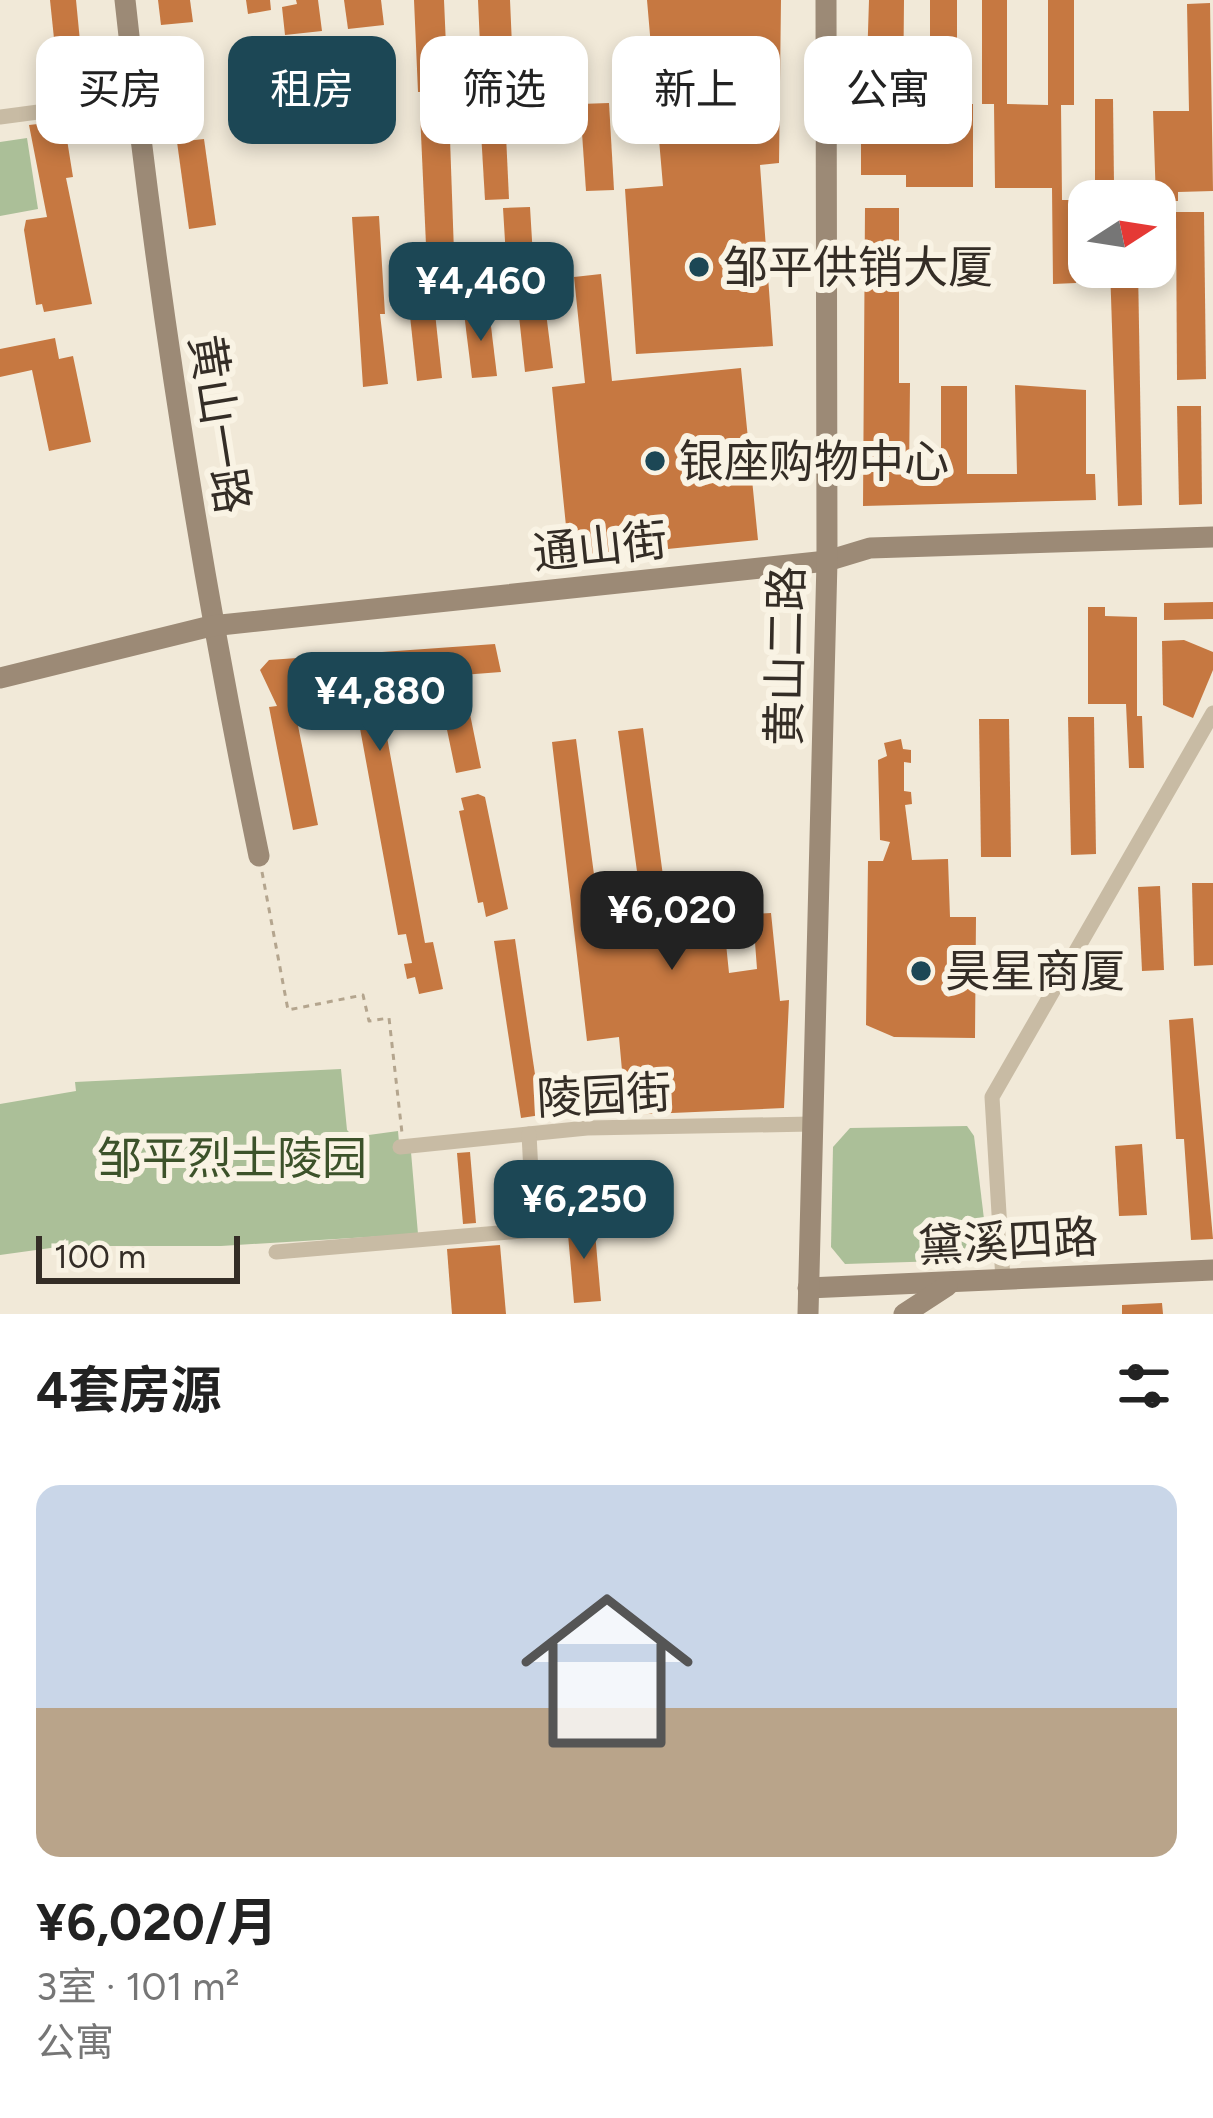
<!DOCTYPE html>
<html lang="zh">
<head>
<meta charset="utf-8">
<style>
	body { margin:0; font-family:Figtree,"Noto Sans SC",sans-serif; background:#f6f6f6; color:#222; height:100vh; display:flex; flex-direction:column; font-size:45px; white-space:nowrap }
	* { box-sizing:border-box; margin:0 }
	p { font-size:39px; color:#767676 }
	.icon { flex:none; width:66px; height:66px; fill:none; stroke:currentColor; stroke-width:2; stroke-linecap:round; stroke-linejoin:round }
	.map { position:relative; height:1314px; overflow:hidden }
	.panel { display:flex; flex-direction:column; background:#fff; flex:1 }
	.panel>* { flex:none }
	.top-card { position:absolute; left:36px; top:36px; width:1143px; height:108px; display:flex; gap:24px }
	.needle { width:78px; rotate:78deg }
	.buttons { position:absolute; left:1068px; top:180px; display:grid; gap:24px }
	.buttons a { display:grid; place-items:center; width:108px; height:108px; border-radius:24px; background:#fff; box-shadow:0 6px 18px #0003; font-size:60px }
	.scale { position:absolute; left:36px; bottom:30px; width:204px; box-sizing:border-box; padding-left:12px; border:6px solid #342d26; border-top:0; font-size:33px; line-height:42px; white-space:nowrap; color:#342d26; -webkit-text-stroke:9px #f9f3e4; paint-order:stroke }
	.price { position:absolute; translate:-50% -102px; padding:0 27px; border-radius:24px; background:#1c4755; color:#fff; font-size:39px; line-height:78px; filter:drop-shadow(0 3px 6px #0008) }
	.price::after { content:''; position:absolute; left:50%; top:72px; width:36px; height:27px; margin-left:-18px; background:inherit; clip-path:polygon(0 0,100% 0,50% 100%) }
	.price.selected { background:#222; color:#fff }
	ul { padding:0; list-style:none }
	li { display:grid; align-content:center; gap:24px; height:636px; padding:0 36px }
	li+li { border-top:3px solid #e0e0e0 }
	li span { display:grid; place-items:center; height:372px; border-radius:24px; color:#555 }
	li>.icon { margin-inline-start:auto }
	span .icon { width:216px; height:216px; fill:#fffc; stroke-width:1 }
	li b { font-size:51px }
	h2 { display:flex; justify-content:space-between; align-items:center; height:144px; padding:0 36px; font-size:51px }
	.pill { padding:0 42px; border-radius:24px; background:#fff; box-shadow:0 6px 18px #0003; font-size:42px; line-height:108px }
	.pill.selected { background:#1c4755; color:#fff }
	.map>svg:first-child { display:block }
	.green { fill:#abbf98 }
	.building { fill:#c67841; fill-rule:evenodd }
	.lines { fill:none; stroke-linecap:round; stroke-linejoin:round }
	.path { stroke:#b4a58e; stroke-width:3; stroke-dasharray:6 6; stroke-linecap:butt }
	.street { stroke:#c8bba4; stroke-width:15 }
	.secondary { stroke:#9c8a76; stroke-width:21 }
	.poi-dot { fill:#1c4755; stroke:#f9f3e4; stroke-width:4.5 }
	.labels { text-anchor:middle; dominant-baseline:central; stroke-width:12; stroke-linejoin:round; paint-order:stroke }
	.poi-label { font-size:45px; fill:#342d26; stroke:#f9f3e4; text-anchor:start }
	.street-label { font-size:45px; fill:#342d26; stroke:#f9f3e4 }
	.park-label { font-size:45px; fill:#3c522a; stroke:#f9f3e4 }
</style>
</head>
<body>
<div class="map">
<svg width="1213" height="1314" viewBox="0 0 1213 1314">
	<rect width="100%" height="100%" fill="#f1e9d8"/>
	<g class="green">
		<path d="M27 138 38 209 0 216V142Z"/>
		<path d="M341 1069 347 1130 354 1137 398 1131 400 1154 411 1152 418 1234 221 1246H65L0 1255V1104L76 1091 75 1082Z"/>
		<path d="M967 1126 974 1136 987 1244 974 1260 845 1264 831 1247 833 1147 850 1128Z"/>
	</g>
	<g class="building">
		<path d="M50 0H76L85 93 60 96Z"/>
		<path d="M158 0H190L193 22 161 25Z"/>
		<path d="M246 0H270L271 10 248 14Z"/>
		<path d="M296 0H318L322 31 285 35 282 7 297 4Z"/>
		<path d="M344 0H381L384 25 348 29Z"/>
		<path d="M414 0H444L447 69 481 68 478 0H510L514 91 418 92Z"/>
		<path d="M647 0H781L779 163 760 165 773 346 636 354 625 189 663 186Z"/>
		<path d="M869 0H904L903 104H930V0H957V104H973V187H906V175H861V63H867Z"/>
		<path d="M982 0H1007V104L1048 105V0H1074V105H1061L1062 200H1075L1076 283 1053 284 1052 188H995L994 104H982Z"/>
		<path d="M1210 3 1213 191 1178 192V201H1156L1153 111H1189L1187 4Z"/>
		<path d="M192 45 202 111 174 115 165 49Z"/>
		<path d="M1095 99H1113L1114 185H1095Z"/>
		<path d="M609 103 614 190 586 191 580 104Z"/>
		<path d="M449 110 456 310 429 311 420 112Z"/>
		<path d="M505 114 509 199 485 200 480 115Z"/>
		<path d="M64 121 73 177 66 178 92 304 44 312 42 304 36 305 24 230 26 220 47 217 29 125Z"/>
		<path d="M204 139 216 225 189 229 177 142Z"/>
		<path d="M530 207 536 306 545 305 553 368 525 372 518 307H509L503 208Z"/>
		<path d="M865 208H899V383H910L909 474H941V386H967V474H1017L1015 385 1086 390V474H1095L1096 500 863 506Z"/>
		<path d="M1176 212H1204L1206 379 1177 380Z"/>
		<path d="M379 216 385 314H380L388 384 363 387 352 217Z"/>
		<path d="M1110 267H1138L1142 505 1118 506Z"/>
		<path d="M601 274 612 381 741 368 758 540 587 557 567 536 552 387 585 383 574 277Z"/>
		<path d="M489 310 497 376 472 378 464 313Z"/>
		<path d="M435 313 442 378 417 381 410 316Z"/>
		<path d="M55 338 59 359 73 356 91 442 49 451 32 370 0 377V349Z"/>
		<path d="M1177 406H1201L1202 504 1179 505Z"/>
		<path d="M1213 602V619L1164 620V603Z"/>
		<path d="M1088 607H1105V616L1137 617V716H1142L1144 768H1129L1126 704H1088Z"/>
		<path d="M1184 640 1213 652V670L1193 718 1163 705 1162 641Z"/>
		<path d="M495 644 501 672 462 675 481 768 456 773 436 677 377 683 425 943 433 942 443 989 419 994 415 977 407 979 404 964 412 963 406 934 398 935 352 685 291 691 318 825 293 830 269 707 277 706 260 670 269 660Z"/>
		<path d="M1068 717H1094L1096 854 1071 855Z"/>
		<path d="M979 719H1009L1011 857H981Z"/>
		<path d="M643 728 669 920 771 913 780 1001 789 1000 784 1108 626 1115 619 1037 587 1041 552 742 576 739 601 927 644 923 618 731ZM754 929 757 969 729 973 725 934Z"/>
		<path d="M901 739 903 749 911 750V763L904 762V791L911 792 912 804 905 805 912 860 948 859 950 917H976L975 1038 894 1037 866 1025 868 861H883L890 842 880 840 878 760 887 756 884 743Z"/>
		<path d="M478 794 485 797 508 909 486 917 483 902 478 903 459 811 464 810 461 798Z"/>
		<path d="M1192 883H1213V965L1194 966Z"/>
		<path d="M1160 886 1164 970 1142 971 1138 887Z"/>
		<path d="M515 939 541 1115 521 1118 494 941Z"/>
		<path d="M1193 1018 1213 1239 1191 1240 1184 1139H1176L1169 1020Z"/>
		<path d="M1142 1144 1147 1215 1119 1216 1115 1146Z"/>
		<path d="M470 1152 476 1223 463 1224 457 1153Z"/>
		<path d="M594 1221 601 1301 574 1303 567 1223Z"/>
		<path d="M500 1245 506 1314H452L447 1249Z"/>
		<path d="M1162 1303 1163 1314H1122V1305Z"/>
	</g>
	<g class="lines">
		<path class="path" d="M262 872 288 1010 363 995 369 1021 389 1018 402 1133"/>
		<g class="street">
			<path d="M0 117 136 99"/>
			<path d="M400 1147 587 1128 812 1124"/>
			<path d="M276 1252 534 1230 529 1134"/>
			<path d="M1003 1280 992 1097 1213 713"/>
		</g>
		<g class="secondary">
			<path d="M125 0C156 288 200 573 259 856"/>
			<path d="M0 678 211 626 827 561 870 548 1213 537"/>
			<path d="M808 1288 1213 1270"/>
			<path d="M808 1314 827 561 826 0"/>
			<path d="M904 1314 947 1286"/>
		</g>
	</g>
	<g class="poi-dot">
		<circle cx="699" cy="267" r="12"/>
		<circle cx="655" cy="461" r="12"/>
		<circle cx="921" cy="971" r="12"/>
	</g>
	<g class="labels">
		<g class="poi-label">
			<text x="723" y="267">邹平供销大厦</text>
			<text x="679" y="461">银座购物中心</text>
			<text x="945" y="971">昊星商厦</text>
		</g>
		<g class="street-label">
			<text transform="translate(220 424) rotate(81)">黄山一路</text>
			<text transform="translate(600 546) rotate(-6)">通山街</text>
			<text transform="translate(785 656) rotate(-89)">黄山二路</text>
			<text transform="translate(604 1095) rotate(-3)">陵园街</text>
			<text transform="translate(1008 1241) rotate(-3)">黛溪四路</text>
		</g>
		<g class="park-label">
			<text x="232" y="1158">邹平烈士陵园</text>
		</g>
	</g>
</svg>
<div class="buttons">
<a><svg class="needle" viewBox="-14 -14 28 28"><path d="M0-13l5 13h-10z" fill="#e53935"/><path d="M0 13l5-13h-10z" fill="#767676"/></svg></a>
</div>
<div class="scale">100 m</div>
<b class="price" style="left:481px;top:344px">¥4,460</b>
<b class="price" style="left:380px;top:754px">¥4,880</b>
<b class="price selected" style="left:672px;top:973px">¥6,020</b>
<b class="price" style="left:584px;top:1262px">¥6,250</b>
<div class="top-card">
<a class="pill">买房</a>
<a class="pill selected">租房</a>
<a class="pill">筛选</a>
<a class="pill">新上</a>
<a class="pill">公寓</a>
</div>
</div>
<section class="panel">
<h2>4套房源<svg class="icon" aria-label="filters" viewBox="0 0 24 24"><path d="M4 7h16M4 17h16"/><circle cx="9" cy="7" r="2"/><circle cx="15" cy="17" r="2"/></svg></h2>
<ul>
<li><span style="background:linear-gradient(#c9d6e8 60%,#b9a48a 0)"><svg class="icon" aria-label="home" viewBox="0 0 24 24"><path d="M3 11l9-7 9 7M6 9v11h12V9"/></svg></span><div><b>¥6,020/月</b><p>3室 · 101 m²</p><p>公寓</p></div></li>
</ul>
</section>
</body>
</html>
